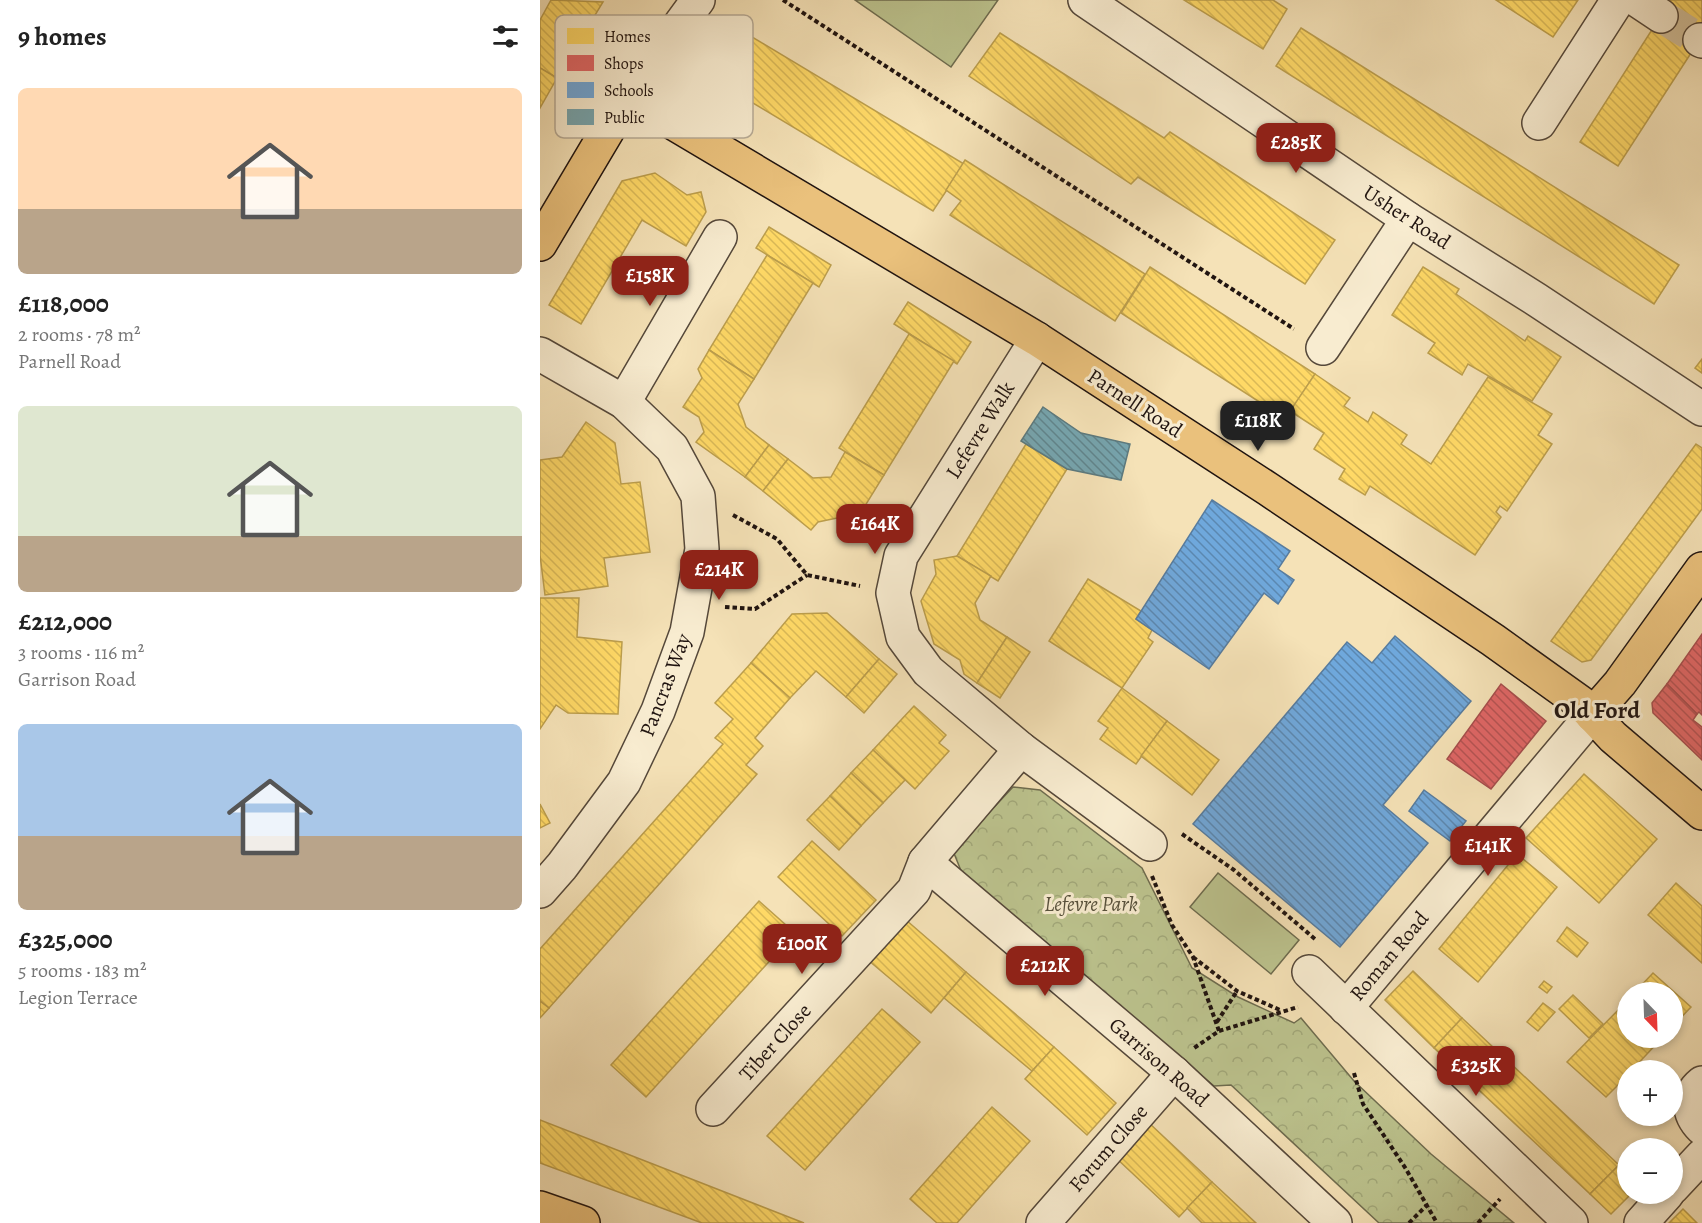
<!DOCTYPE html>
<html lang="en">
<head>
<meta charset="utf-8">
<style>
	body { margin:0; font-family:Alegreya,serif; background:#f6f6f6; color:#222; height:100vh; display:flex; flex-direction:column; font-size:22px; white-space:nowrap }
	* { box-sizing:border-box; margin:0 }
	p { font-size:20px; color:#767676 }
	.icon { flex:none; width:33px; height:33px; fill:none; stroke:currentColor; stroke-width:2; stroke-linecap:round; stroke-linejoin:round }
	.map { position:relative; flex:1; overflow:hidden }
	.sheet { display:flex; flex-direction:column; background:#fff; width:540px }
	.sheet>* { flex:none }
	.needle { width:39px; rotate:157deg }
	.tools { position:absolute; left:1077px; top:982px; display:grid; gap:12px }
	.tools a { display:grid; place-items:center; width:66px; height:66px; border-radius:50%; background:#fff; box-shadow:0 3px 9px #0003; font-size:30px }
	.price { position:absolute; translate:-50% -51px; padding:0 14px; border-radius:12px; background:#8f2418; color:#fff; font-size:20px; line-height:39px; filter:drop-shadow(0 2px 3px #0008) }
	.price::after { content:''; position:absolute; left:50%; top:36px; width:18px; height:14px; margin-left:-9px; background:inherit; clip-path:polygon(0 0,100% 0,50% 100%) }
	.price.on { background:#222; color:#fff }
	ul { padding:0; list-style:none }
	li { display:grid; align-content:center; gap:12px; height:318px; padding:0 18px }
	li span { display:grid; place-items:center; height:186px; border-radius:9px; color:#555 }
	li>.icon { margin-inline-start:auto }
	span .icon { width:108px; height:108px; fill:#fffc; stroke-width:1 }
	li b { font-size:26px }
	h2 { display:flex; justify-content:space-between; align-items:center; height:72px; padding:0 18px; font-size:26px }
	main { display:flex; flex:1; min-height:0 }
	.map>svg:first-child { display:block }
	.park { fill:url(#park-crowns); stroke:#6e6c4f; stroke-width:1.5 }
	.pitch { fill:#bcc38e; stroke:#6e6c4f; stroke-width:1.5 }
	.homes { fill:url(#homes-back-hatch); stroke:#bc9e4c; stroke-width:1.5 }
	.shops { fill:url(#shops-back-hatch); stroke:#a64d4c; stroke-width:1.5 }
	.schools { fill:url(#schools-back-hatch); stroke:#577c9f; stroke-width:1.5 }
	.public { fill:url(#public-back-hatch); stroke:#5c7a7f; stroke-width:1.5 }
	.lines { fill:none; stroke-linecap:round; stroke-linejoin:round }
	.minor-tunnel { stroke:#d5c39e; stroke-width:33; stroke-dasharray:33 16; stroke-linecap:butt }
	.minor-casing { stroke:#55483a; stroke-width:36 }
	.major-casing { stroke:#201410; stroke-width:36 }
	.highway-casing { stroke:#201410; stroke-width:36 }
	.path { stroke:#201410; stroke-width:4; stroke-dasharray:4.5 3; stroke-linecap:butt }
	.minor { stroke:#f8ecd0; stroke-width:33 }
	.major { stroke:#eac17c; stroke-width:33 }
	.highway { stroke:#eac17c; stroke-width:33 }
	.labels { text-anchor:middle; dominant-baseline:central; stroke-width:6; stroke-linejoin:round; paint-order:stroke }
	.street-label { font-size:21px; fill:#201410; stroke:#f8ecd0 }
	.park-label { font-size:21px; font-style:italic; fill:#57513c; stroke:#f8ecd0 }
	.quarter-label { font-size:24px; font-weight:bold; fill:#201410; stroke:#f8ecd0 }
	.key { fill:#f8ecd0; stroke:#b7ab96; stroke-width:1.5 }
	.key-label { font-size:16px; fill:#201410 }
</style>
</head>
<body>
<main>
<section class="sheet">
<h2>9 homes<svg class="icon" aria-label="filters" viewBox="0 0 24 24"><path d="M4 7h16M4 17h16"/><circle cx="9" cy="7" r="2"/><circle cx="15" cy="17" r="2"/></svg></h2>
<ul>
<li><span style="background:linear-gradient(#ffd9b3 65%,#b9a48a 0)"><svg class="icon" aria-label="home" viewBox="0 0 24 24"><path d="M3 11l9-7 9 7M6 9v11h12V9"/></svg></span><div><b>£118,000</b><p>2 rooms · 78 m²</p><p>Parnell Road</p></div></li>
<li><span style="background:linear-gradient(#dfe7d0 70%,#b9a48a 0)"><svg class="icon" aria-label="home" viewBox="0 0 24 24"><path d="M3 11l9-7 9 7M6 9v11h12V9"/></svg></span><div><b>£212,000</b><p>3 rooms · 116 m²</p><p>Garrison Road</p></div></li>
<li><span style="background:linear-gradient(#a9c7e8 60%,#b9a48a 0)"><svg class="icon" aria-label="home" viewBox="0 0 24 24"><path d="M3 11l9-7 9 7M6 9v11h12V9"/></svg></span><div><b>£325,000</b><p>5 rooms · 183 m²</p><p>Legion Terrace</p></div></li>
</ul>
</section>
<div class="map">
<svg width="1162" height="1223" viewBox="0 0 1162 1223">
	<defs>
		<pattern id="park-crowns" width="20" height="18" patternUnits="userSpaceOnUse" patternTransform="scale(1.5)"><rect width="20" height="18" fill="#bcc38e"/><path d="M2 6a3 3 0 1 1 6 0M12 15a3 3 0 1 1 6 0" fill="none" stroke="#a1a779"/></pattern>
		<pattern id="homes-back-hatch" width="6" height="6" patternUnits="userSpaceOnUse" patternTransform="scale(1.5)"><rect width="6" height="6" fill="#ffd966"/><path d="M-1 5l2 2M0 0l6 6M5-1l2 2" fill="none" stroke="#dab957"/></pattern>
		<pattern id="shops-back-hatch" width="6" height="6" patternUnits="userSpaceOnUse" patternTransform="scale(1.5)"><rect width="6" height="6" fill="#e06666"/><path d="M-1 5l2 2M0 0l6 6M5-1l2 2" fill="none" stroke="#b55353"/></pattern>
		<pattern id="schools-back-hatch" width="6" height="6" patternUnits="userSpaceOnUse" patternTransform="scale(1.5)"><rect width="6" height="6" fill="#6fa8dc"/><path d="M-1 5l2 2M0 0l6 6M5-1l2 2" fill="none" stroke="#5b88b1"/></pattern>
		<pattern id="public-back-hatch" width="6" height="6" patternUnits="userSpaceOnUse" patternTransform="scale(1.5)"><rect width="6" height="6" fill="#76a5af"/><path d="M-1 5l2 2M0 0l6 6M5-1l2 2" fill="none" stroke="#60858d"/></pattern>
	</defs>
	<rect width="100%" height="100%" fill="#f5e2b7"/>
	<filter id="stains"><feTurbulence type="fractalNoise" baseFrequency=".00333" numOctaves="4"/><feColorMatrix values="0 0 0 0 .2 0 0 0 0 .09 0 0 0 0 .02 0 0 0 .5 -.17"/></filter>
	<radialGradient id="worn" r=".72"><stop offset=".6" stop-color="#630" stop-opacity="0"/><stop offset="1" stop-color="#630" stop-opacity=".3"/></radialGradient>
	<path class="park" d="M473 787 500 790 602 868 652 968 698 997 754 1023 761 1018 814 1081 891 1154 974 1223H839L691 1085 674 1086 422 873 413 851Z"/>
	<g class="pitch">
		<path d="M315 0H458L411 67Z"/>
		<path d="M678 873 759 940 731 974 650 907Z"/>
	</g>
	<g class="homes">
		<path d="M11 0 63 2 17 78 0 68V20Z"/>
		<path d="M644 0H733L747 9 723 49Z"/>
		<path d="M956 0H1038L1013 37Z"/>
		<path d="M1131 0H1162V36L1078 166 1040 142Z"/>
		<path d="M192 25 424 164 393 211 173 79 189 52 180 47Z"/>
		<path d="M761 28 1139 265 1114 304 736 66Z"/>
		<path d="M460 33 624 138 630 132 795 240 765 284 598 177 591 184 429 76Z"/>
		<path d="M0 68 17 78 0 108Z"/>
		<path d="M425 160 605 274 575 321 410 215 421 201 406 190Z"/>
		<path d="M115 173 147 195 161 192 166 212 146 246 102 220 41 324 9 305 82 181Z"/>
		<path d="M229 227 291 265 279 287 216 248Z"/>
		<path d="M227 255 273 283 214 379 169 350Z"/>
		<path d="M610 267 775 374 746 419 581 313Z"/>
		<path d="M883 267 919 289 916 294 985 341 988 336 1021 357 992 401 928 364 922 375 888 353 895 343 852 315Z"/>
		<path d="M368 302 431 342 417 364 354 324Z"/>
		<path d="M369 334 414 361 344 475 299 448Z"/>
		<path d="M169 350 214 379 198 404 206 427 229 445 205 477 156 442 164 432 159 417 143 407 162 378 158 369Z"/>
		<path d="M1162 359V373L1155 368Z"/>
		<path d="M775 374 810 398 804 406 828 422 833 412 867 435 861 444 891 464 948 377 1012 414 998 435 1012 444 967 511 960 506 956 512 961 517 935 555 830 486 825 495 799 479 805 469 774 449 784 433 750 411Z"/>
		<path d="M46 422 75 443 81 484 100 482 110 552 64 558 68 586 5 595 0 555V460L22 457Z"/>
		<path d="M486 444 527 469 458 581 417 556Z"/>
		<path d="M1156 444 1162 448V509L1051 660 1042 662 1011 641Z"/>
		<path d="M229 445 248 459 223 491 205 477Z"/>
		<path d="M305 452 344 475 312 527 297 518 278 522 271 530 223 491 248 459 273 478 291 477Z"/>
		<path d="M417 556 451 576 435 603 440 620 467 637 437 683 424 674 420 660 394 644 381 601 396 574 394 560Z"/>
		<path d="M548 579 601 611 596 619 612 630 608 638 613 642 582 688 509 641Z"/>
		<path d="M0 598H39L37 637 82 642 78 714 28 713 16 705 0 729Z"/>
		<path d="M287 613 339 659 306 697 276 671 250 698 211 663 252 614Z"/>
		<path d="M467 637 490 652 460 698 437 683Z"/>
		<path d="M339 659 357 674 324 713 306 697Z"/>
		<path d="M211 663 250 698 215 738 223 746 206 765 217 774 9 1008 0 1001V949L183 744 175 738 193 719 175 703Z"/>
		<path d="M582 688 627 721 596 764 560 739 568 728 558 721Z"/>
		<path d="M374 706 406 735 399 743 409 751 375 789 333 750Z"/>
		<path d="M627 721 679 760 652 795 601 756Z"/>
		<path d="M333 750 365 780 343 803 311 773Z"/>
		<path d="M311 773 343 803 321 826 290 796Z"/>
		<path d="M1044 774 1117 839 1059 903 986 838Z"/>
		<path d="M290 796 321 826 299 850 267 820Z"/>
		<path d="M0 804 10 823 0 828Z"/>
		<path d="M272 841 336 900 302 936 238 877Z"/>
		<path d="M977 854 1017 887 938 982 899 949Z"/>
		<path d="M1136 883 1162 906V963L1108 915Z"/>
		<path d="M219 901 255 933 106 1097 71 1065Z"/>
		<path d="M358 913 426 972 391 1013 322 955Z"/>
		<path d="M1027 927 1048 943 1037 957 1017 941Z"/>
		<path d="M873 971 922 1018 894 1048 845 1000Z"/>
		<path d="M426 972 514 1047 492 1071 404 998Z"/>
		<path d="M1113 973 1151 1007 1132 1027V993H1094Z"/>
		<path d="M1004 981 1012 987 1007 993 999 987Z"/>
		<path d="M1033 995 1063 1024 1049 1038 1019 1009Z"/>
		<path d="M1088 1000V1038H1122L1091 1071H1088V1075L1066 1097 1027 1062Z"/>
		<path d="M0 1001 9 1008 0 1018Z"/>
		<path d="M1003 1003 1015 1012 998 1031 987 1022Z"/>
		<path d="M342 1009 380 1042 265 1170 227 1136Z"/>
		<path d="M922 1018 1079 1165 1050 1194 894 1048Z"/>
		<path d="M514 1047 576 1103 547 1135 485 1079Z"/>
		<path d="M452 1107 490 1141 417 1223H397L370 1199Z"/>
		<path d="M0 1120 264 1223H162L0 1163Z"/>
		<path d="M608 1122 672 1182 639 1217 575 1157Z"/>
		<path d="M1079 1165 1088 1173V1194H1091L1071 1214 1050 1194Z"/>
		<path d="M672 1182 716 1223H662L647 1208Z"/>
		<path d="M1143 1209 1157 1223H1129Z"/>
	</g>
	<g class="shops">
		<path d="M1162 634V715L1159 712 1157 714 1127 684Z"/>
		<path d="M961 684 1006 721 951 789 907 759Z"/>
		<path d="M1127 684 1157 714 1153 720 1162 727V760L1113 713 1112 703Z"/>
	</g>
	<g class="schools">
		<path d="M672 500 750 551 738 569 754 580 738 604 724 593 669 669 596 619Z"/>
		<path d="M855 636 931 701 843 805 888 843 800 947 653 824 807 642 832 663Z"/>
		<path d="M884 790 926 821 910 841 869 811Z"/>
	</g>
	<path class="public" d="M503 407 541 433 590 444 581 480 527 469 481 441Z"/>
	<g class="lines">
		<path class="minor-tunnel" d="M1121 16 1160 40"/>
		<defs>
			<g id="minor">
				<path d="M545 0 868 219 997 300 1162 409"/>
				<path d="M1097 0 1121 16"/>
				<path d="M1160 40 1162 41"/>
				<path d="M88 96 158 0"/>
				<path d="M999 123 1078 0"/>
				<path d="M497 339 361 556 353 593 363 637 388 671 481 749 610 844"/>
				<path d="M783 348 868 219"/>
				<path d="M0 354 84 402 132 448 158 496 162 549 147 632 118 711 84 782 22 866 0 891"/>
				<path d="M84 402 180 237"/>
				<path d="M481 749 385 862 634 1073 795 1223"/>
				<path d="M769 972 1031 1223"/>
				<path d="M806 1008 1052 715"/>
				<path d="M1162 1083C1146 1096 1148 1114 1162 1128"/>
				<path d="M173 1109 374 890 385 862"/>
				<path d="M1132 1188 1162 1156"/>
				<path d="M503 1223 634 1073"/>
				<path d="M1101 1223 1127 1194"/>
			</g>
			<g id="major">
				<path d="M0 244 88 96 497 339 728 489 953 640 1041 703 1073 737 1162 813"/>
				<path d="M1052 715 1080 683 1162 569"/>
			</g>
			<path id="highway" d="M0 1208 43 1223"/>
		</defs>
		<use href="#minor" class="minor-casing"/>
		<use href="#major" class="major-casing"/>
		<use href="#highway" class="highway-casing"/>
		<g class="path">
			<path d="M243 0 754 329"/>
			<path d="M193 515 237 539 267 575 320 586"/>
			<path d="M185 607 215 609 267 575"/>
			<path d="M642 834 694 870 775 939"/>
			<path d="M612 876 632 925 653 957 679 1031 654 1048"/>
			<path d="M653 957 697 991 740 1010"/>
			<path d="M677 1022 697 991"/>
			<path d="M679 1031 758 1007"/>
			<path d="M814 1073 823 1104 866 1169 897 1223"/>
			<path d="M869 1223 886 1206"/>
			<path d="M938 1223 960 1199"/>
		</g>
		<use href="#minor" class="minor"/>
		<use href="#major" class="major"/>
		<use href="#highway" class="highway"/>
	</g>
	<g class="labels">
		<g class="street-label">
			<text transform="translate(867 217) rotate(33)">Usher Road</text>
			<text transform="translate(595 403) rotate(33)">Parnell Road</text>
			<text transform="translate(440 430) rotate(-58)">Lefevre Walk</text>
			<text transform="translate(125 685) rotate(-69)">Pancras Way</text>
			<text transform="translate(849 956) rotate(-50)">Roman Road</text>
			<text transform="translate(235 1042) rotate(-48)">Tiber Close</text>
			<text transform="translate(619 1062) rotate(41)">Garrison Road</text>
			<text transform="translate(568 1148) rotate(-49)">Forum Close</text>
		</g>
		<g class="park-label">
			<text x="551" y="904">Lefevre Park</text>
		</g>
		<g class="quarter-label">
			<text x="1057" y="710">Old Ford</text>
		</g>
	</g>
	<rect x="15" y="15" width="198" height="123" rx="9" class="key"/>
	<rect x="27" y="28" width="27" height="16" fill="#ffd966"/>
	<rect x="27" y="55" width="27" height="16" fill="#e06666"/>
	<rect x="27" y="82" width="27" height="16" fill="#6fa8dc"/>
	<rect x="27" y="109" width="27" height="16" fill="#76a5af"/>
	<g class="key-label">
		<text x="64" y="42">Homes</text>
		<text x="64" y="69">Shops</text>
		<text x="64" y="96">Schools</text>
		<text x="64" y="123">Public</text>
	</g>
	<rect width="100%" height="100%" filter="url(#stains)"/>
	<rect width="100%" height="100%" fill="url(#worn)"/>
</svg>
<div class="tools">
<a><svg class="needle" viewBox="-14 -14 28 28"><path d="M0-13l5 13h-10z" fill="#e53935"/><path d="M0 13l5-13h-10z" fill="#767676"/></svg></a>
<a>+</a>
<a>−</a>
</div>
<b class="price" style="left:756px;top:174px">£285K</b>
<b class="price" style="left:110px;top:307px">£158K</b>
<b class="price on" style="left:718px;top:452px">£118K</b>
<b class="price" style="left:335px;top:555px">£164K</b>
<b class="price" style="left:179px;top:601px">£214K</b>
<b class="price" style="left:948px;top:877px">£141K</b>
<b class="price" style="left:262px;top:975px">£100K</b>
<b class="price" style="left:505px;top:997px">£212K</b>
<b class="price" style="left:936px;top:1097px">£325K</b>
</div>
</main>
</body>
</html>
